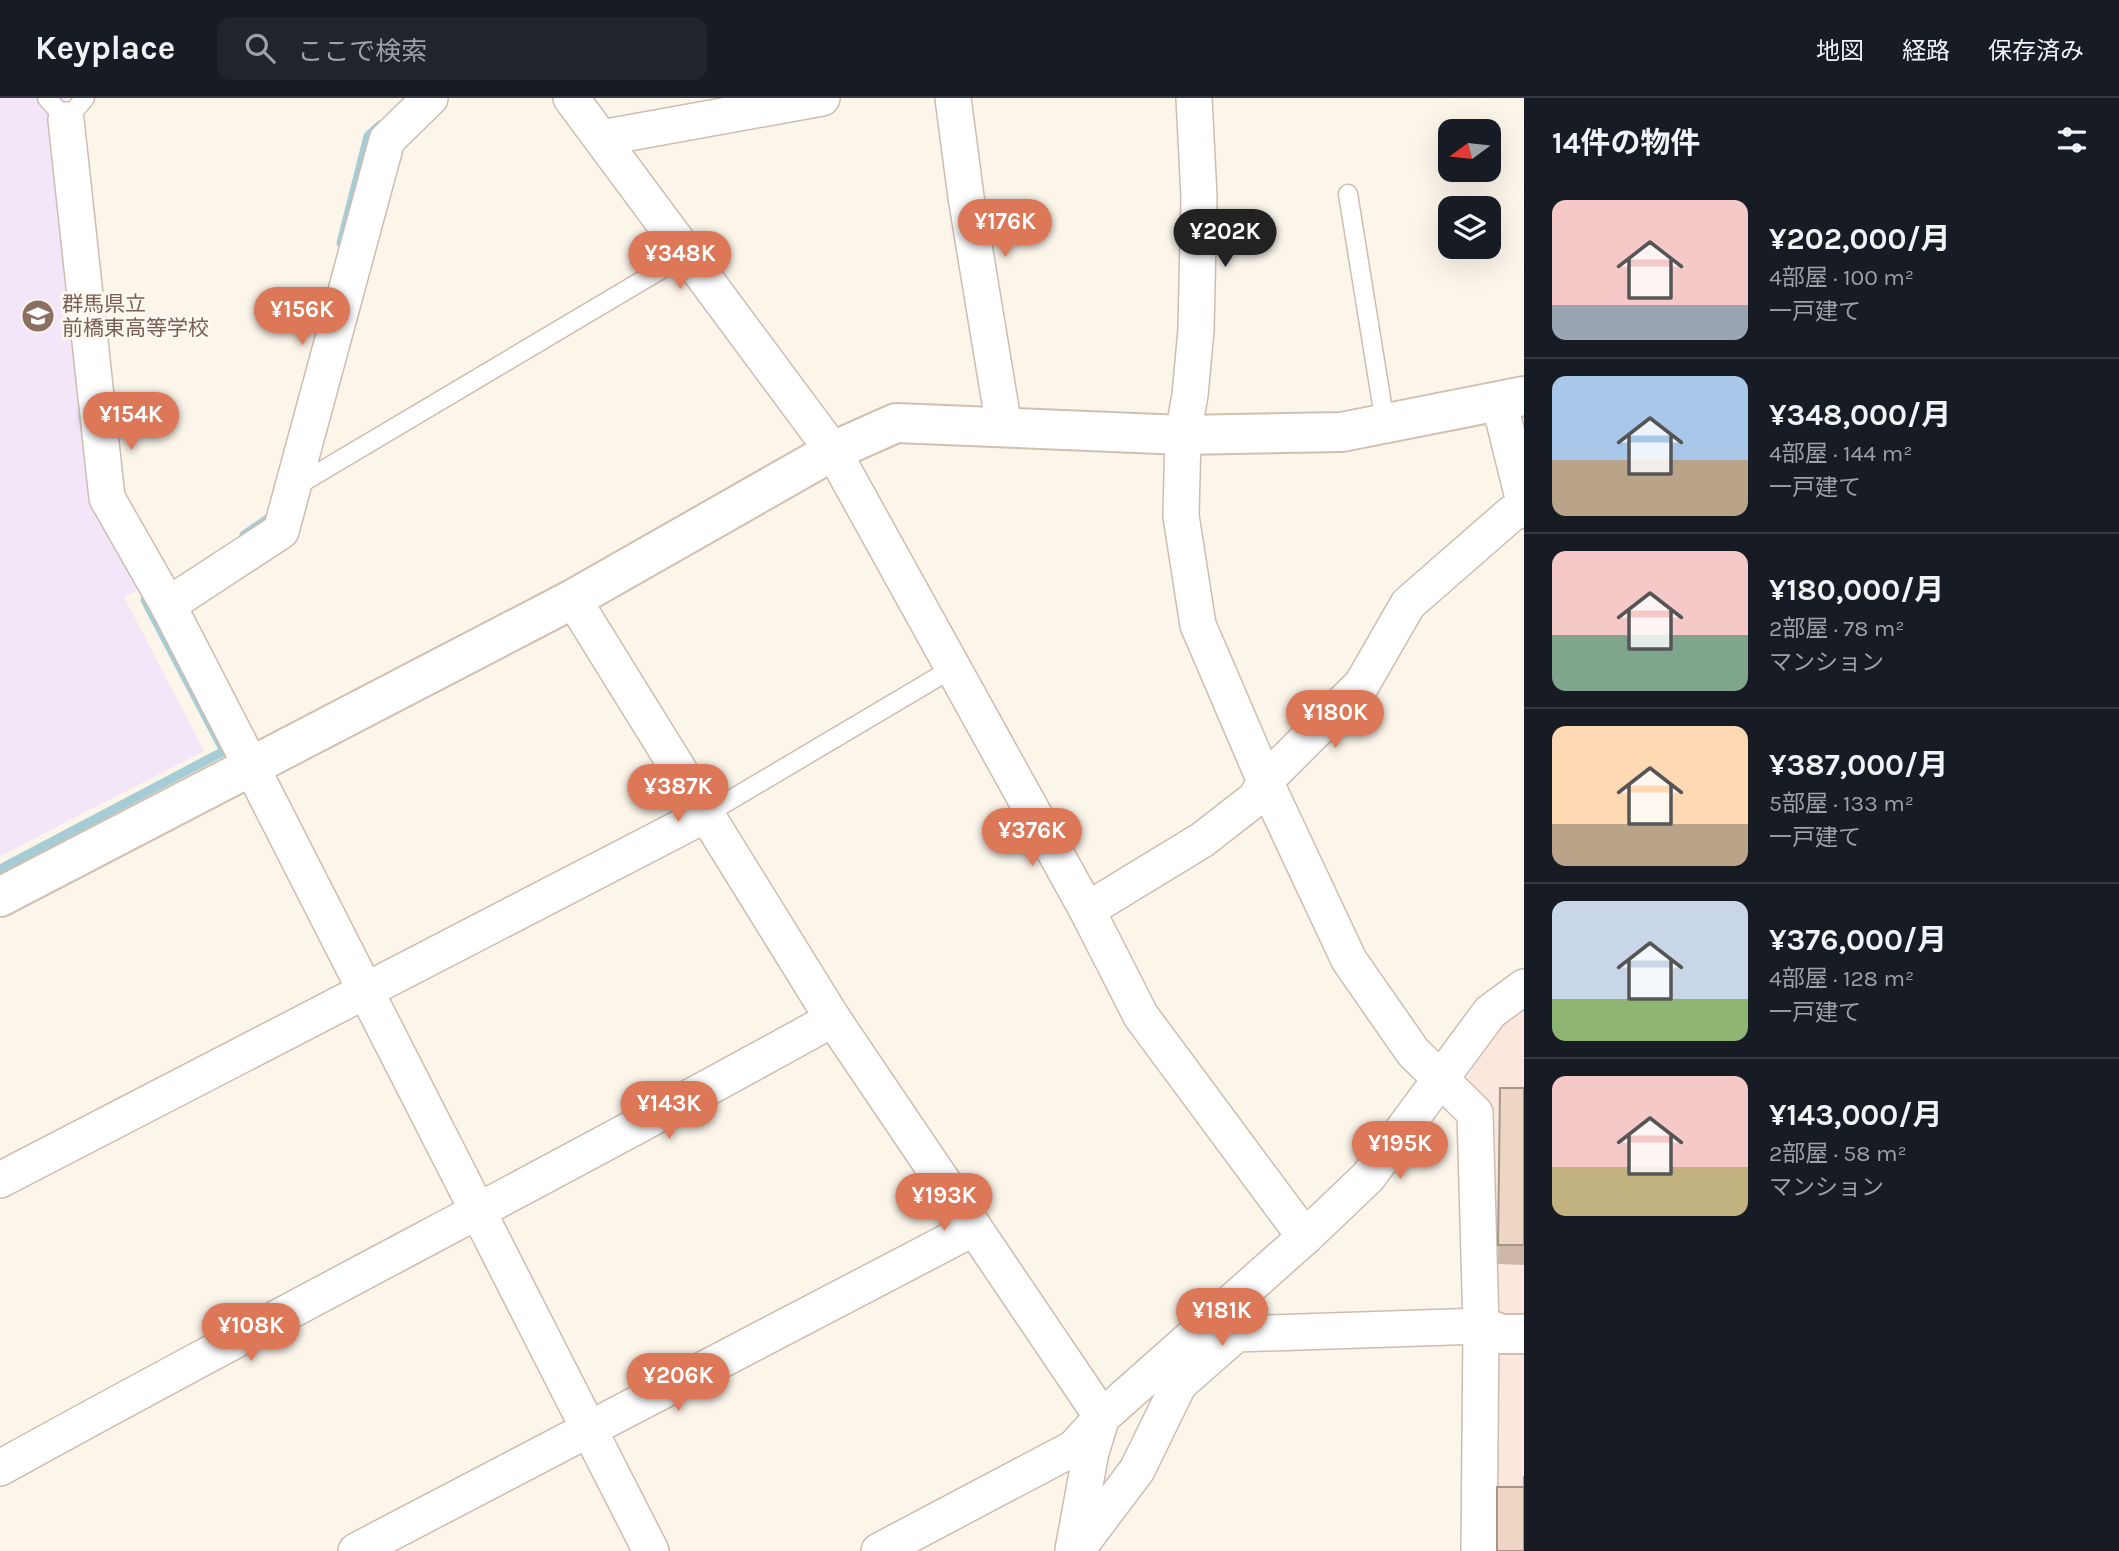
<!DOCTYPE html>
<html lang="ja">
<head>
<meta charset="utf-8">
<style>
	body { margin:0; font-family:Karla,"Noto Sans JP",sans-serif; background:#20242c; color:#f1f3f6; height:100vh; display:flex; flex-direction:column; font-size:26px; white-space:nowrap }
	* { box-sizing:border-box; margin:0 }
	p { font-size:23px; color:#9ea1a6 }
	.icon { flex:none; width:38px; height:38px; fill:none; stroke:currentColor; stroke-width:2; stroke-linecap:round; stroke-linejoin:round }
	.map { position:relative; flex:1; overflow:hidden }
	.sheet { display:flex; flex-direction:column; background:#171b24; width:595px }
	.sheet>* { flex:none }
	.needle { width:46px; rotate:255deg }
	.tools { position:absolute; left:1438px; top:21px; display:grid; gap:14px }
	.tools a { display:grid; place-items:center; width:63px; height:63px; border-radius:14px; background:#171b24; box-shadow:0 7px 28px #0002; font-size:35px }
	.price { position:absolute; translate:-50% -60px; padding:0 16px; border-radius:24px; background:#dc7758; color:#fff; font-size:23px; line-height:46px; filter:drop-shadow(0 2px 4px #0008) }
	.price::after { content:''; position:absolute; left:50%; top:42px; width:21px; height:16px; margin-left:-10px; background:inherit; clip-path:polygon(0 0,100% 0,50% 100%) }
	.price.active { background:#222; color:#fff }
	ul { padding:0; list-style:none }
	li { display:flex; align-items:center; gap:21px; height:175px; padding:0 28px }
	li+li { border-top:2px solid #363941 }
	li span { display:grid; place-items:center; flex:none; width:196px; height:140px; border-radius:14px; color:#555 }
	li>.icon { margin-inline-start:auto }
	span .icon { width:84px; height:84px; fill:#fffc; stroke-width:1 }
	li b { font-size:30px }
	h2 { display:flex; justify-content:space-between; align-items:center; height:84px; padding:0 28px; font-size:30px }
	header { display:flex; align-items:center; gap:42px; box-sizing:border-box; height:98px; padding:0 35px; background:#171b24; border-bottom:2px solid #363941 }
	header strong { font-size:33px }
	nav { display:flex; gap:38px; margin-inline-start:auto; font-size:24px }
	.search { width:490px; height:63px; background:#20242c; display:flex; align-items:center; gap:18px; box-sizing:border-box; padding:0 24px; border-radius:14px; color:#9ea1a6; font-size:26px }
	main { display:flex; flex:1; min-height:0 }
	.map>svg:first-child { display:block }
	.commercial { fill:#fbe7de }
	.education { fill:#f2e6f8 }
	.lines { fill:none; stroke-linecap:round; stroke-linejoin:round }
	.stream { stroke:#a6cdd5; stroke-width:9 }
	.lane-casing { stroke:#cdbdb0; stroke-width:21 }
	.street-casing { stroke:#cdbdb0; stroke-width:38 }
	.secondary-casing { stroke:#d1bfb0; stroke-width:42 }
	.lane { stroke:#fff; stroke-width:18 }
	.street { stroke:#fff; stroke-width:35 }
	.secondary { stroke:#fff; stroke-width:38 }
	.wall { fill:#ceb7a8 }
	.building { fill:#efd5c3; stroke:#a79588; stroke-width:2 }
	.labels { text-anchor:middle; dominant-baseline:central; stroke-width:6; stroke-linejoin:round; paint-order:stroke }
	.education-label { font-size:21px; fill:#785e54; stroke:#fef9f0; text-anchor:start }
</style>
</head>
<body>
<header>
<strong>Keyplace</strong>
<div class="search"><svg class="icon" aria-label="search" viewBox="0 0 24 24"><circle cx="10" cy="10" r="6"/><path d="M15 15l6 6"/></svg>ここで検索</div>
<nav><a>地図</a><a>経路</a><a>保存済み</a></nav>
</header>
<main>
<div class="map">
<svg width="1524" height="1453" viewBox="0 0 1524 1453">
	<rect width="100%" height="100%" fill="#fbf5ea"/>
	<path class="commercial" d="M1524 900V1453H1489L1491 1008 1468 982 1486 930Z"/>
	<path class="education" d="M0 0H67L50 24 97 393 148 487 124 499 204 653 0 758Z"/>
	<g class="lines">
		<g class="stream">
			<path d="M341 145 368 38 380 27"/>
			<path d="M244 437 272 418 273 413"/>
			<path d="M0 771 224 653 145 502"/>
		</g>
		<defs>
			<g id="lane">
				<path d="M47 0 66 22 85 0"/>
				<path d="M1348 96 1385 325"/>
				<path d="M293 390 687 156"/>
				<path d="M705 717 953 570"/>
			</g>
			<g id="street">
				<path d="M571 0 833 353 1087 812 1141 918 1305 1139"/>
				<path d="M953 0 966 99 1004 329"/>
				<path d="M1194 0 1199 99 1196 232 1190 297 1183 337 1181 418 1198 527 1265 683 1349 862 1413 954 1475 1015 1481 1228 1479 1453"/>
				<path d="M66 22 107 400 168 507 251 668 651 1453"/>
				<path d="M601 40 822 0"/>
				<path d="M1499 303 1524 404"/>
				<path d="M573 501 833 921 1102 1319"/>
				<path d="M168 507 281 433 387 42 430 0"/>
				<path d="M1087 812 1202 742 1256 700 1265 683 1362 586 1408 506 1511 416 1524 410"/>
				<path d="M0 1082 705 717"/>
				<path d="M0 1370C276 1217 558 1074 833 921"/>
				<path d="M1073 1452 1091 1354 1100 1325"/>
				<path d="M356 1453 974 1130"/>
				<path d="M879 1453 1074 1350 1102 1319 1305 1139 1368 1079 1490 914 1524 889"/>
				<path d="M1076 1453 1137 1372 1179 1286 1236 1236 1481 1228"/>
			</g>
			<g id="secondary">
				<path d="M0 799 573 501 833 353 896 325 1183 337 1342 334 1524 298"/>
				<path d="M1481 1228 1501 1236H1524"/>
			</g>
		</defs>
		<use href="#lane" class="lane-casing"/>
		<use href="#street" class="street-casing"/>
		<use href="#secondary" class="secondary-casing"/>
		<use href="#lane" class="lane"/>
		<use href="#street" class="street"/>
		<use href="#secondary" class="secondary"/>
	</g>
	<path class="wall" d="M1500 990H1524V1167L1498 1166Z"/>
	<g class="building">
		<path d="M1500 990H1524V1147H1498Z"/>
		<path d="M1524 1378V1453H1497V1389H1524Z"/>
	</g>
	<defs>
		<symbol id="school-disc" viewBox="-11 -11 22 22"><circle r="9.5" fill="#8d6e63" stroke="#fef9f0"/><path d="M0-5L7-2L0 1L-7-2ZM-4 1L0 2.5L4 1V4Q0 6-4 4Z" fill="#fff"/></symbol>
	</defs>
	<g fill-rule="evenodd">
		<use href="#school-disc" x="19" y="199" width="38" height="38"/>
	</g>
	<g class="labels">
		<g class="education-label">
			<text x="62" y="206">群馬県立<tspan x="62" dy="24">前橋東高等学校</tspan></text>
		</g>
	</g>
</svg>
<div class="tools">
<a><svg class="needle" viewBox="-14 -14 28 28"><path d="M0-13l5 13h-10z" fill="#e53935"/><path d="M0 13l5-13h-10z" fill="#9ea1a6"/></svg></a>
<a><svg class="icon" aria-label="layers" viewBox="0 0 24 24"><path d="M12 4l9 5-9 5-9-5zM3 14l9 5 9-5"/></svg></a>
</div>
<b class="price" style="left:1005px;top:161px">¥176K</b>
<b class="price active" style="left:1225px;top:171px">¥202K</b>
<b class="price" style="left:680px;top:193px">¥348K</b>
<b class="price" style="left:302px;top:249px">¥156K</b>
<b class="price" style="left:131px;top:354px">¥154K</b>
<b class="price" style="left:1335px;top:652px">¥180K</b>
<b class="price" style="left:678px;top:726px">¥387K</b>
<b class="price" style="left:1032px;top:770px">¥376K</b>
<b class="price" style="left:669px;top:1043px">¥143K</b>
<b class="price" style="left:1400px;top:1083px">¥195K</b>
<b class="price" style="left:944px;top:1135px">¥193K</b>
<b class="price" style="left:1222px;top:1250px">¥181K</b>
<b class="price" style="left:251px;top:1265px">¥108K</b>
<b class="price" style="left:678px;top:1315px">¥206K</b>
</div>
<section class="sheet">
<h2>14件の物件<svg class="icon" aria-label="filters" viewBox="0 0 24 24"><path d="M4 7h16M4 17h16"/><circle cx="9" cy="7" r="2"/><circle cx="15" cy="17" r="2"/></svg></h2>
<ul>
<li><span style="background:linear-gradient(#f6c9c9 75%,#9aa5b1 0)"><svg class="icon" aria-label="home" viewBox="0 0 24 24"><path d="M3 11l9-7 9 7M6 9v11h12V9"/></svg></span><div><b>¥202,000/月</b><p>4部屋 · 100 m²</p><p>一戸建て</p></div></li>
<li><span style="background:linear-gradient(#a9c7e8 60%,#b9a48a 0)"><svg class="icon" aria-label="home" viewBox="0 0 24 24"><path d="M3 11l9-7 9 7M6 9v11h12V9"/></svg></span><div><b>¥348,000/月</b><p>4部屋 · 144 m²</p><p>一戸建て</p></div></li>
<li><span style="background:linear-gradient(#f6c9c9 60%,#7fa58c 0)"><svg class="icon" aria-label="home" viewBox="0 0 24 24"><path d="M3 11l9-7 9 7M6 9v11h12V9"/></svg></span><div><b>¥180,000/月</b><p>2部屋 · 78 m²</p><p>マンション</p></div></li>
<li><span style="background:linear-gradient(#ffd9b3 70%,#b9a48a 0)"><svg class="icon" aria-label="home" viewBox="0 0 24 24"><path d="M3 11l9-7 9 7M6 9v11h12V9"/></svg></span><div><b>¥387,000/月</b><p>5部屋 · 133 m²</p><p>一戸建て</p></div></li>
<li><span style="background:linear-gradient(#c9d6e8 70%,#8fb573 0)"><svg class="icon" aria-label="home" viewBox="0 0 24 24"><path d="M3 11l9-7 9 7M6 9v11h12V9"/></svg></span><div><b>¥376,000/月</b><p>4部屋 · 128 m²</p><p>一戸建て</p></div></li>
<li><span style="background:linear-gradient(#f6c9c9 65%,#c2b280 0)"><svg class="icon" aria-label="home" viewBox="0 0 24 24"><path d="M3 11l9-7 9 7M6 9v11h12V9"/></svg></span><div><b>¥143,000/月</b><p>2部屋 · 58 m²</p><p>マンション</p></div></li>
</ul>
</section>
</main>
</body>
</html>
